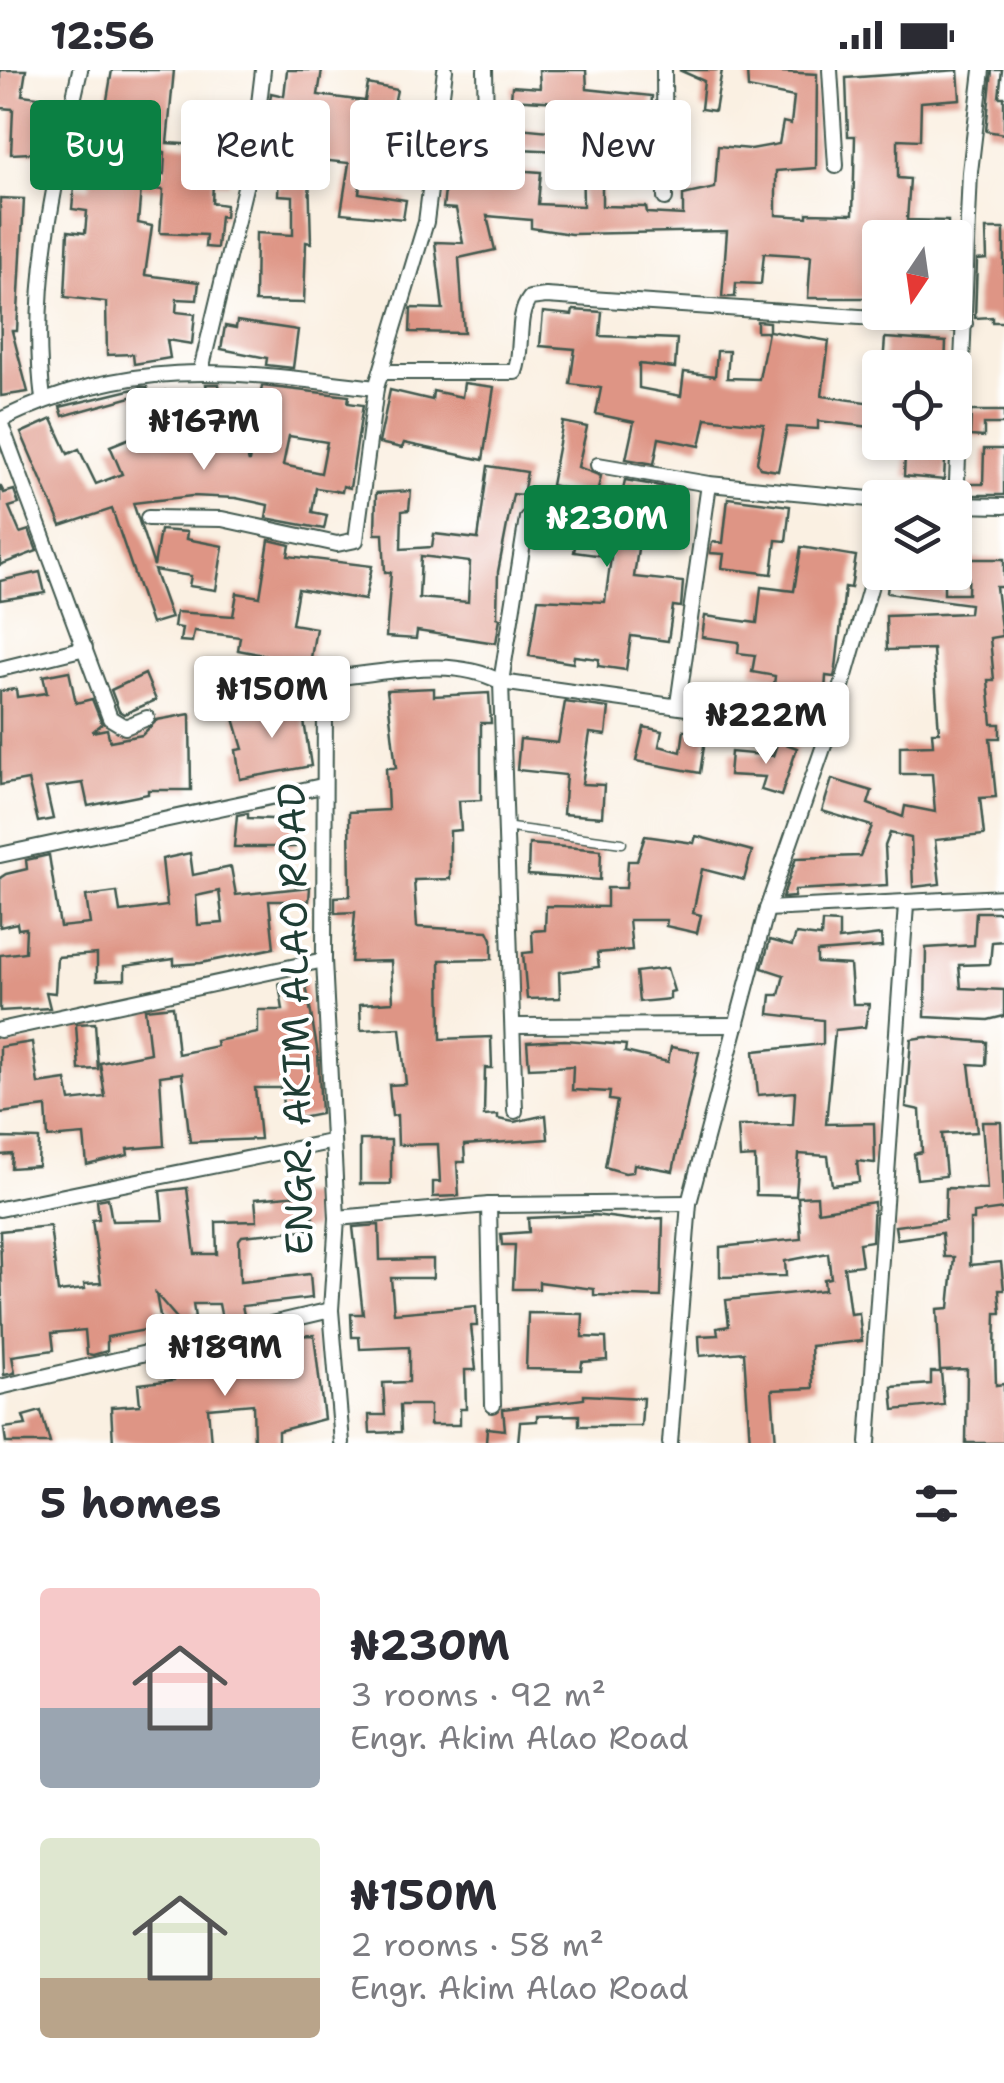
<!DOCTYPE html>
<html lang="en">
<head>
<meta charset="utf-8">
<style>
	body { margin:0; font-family:"Shantell Sans",sans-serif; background:#f2f2f3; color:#2b2b33; height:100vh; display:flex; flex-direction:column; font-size:38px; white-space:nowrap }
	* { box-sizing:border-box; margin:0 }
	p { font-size:32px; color:#7c7c81 }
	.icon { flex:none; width:55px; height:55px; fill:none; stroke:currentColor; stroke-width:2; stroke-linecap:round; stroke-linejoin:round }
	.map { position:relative; height:1373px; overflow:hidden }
	.drawer { display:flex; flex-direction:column; background:#fff; flex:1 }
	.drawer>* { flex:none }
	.guide { position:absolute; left:30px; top:30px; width:945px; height:90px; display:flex; gap:20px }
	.needle { width:65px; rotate:193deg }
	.fabs { position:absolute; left:862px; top:150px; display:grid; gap:20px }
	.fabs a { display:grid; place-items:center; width:110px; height:110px; border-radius:10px; background:#fff; box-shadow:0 5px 15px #0003; font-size:50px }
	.price { position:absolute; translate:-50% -85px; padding:0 22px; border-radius:10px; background:#fff; color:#222; font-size:32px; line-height:65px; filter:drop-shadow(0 2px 5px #0008) }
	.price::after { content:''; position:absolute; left:50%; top:60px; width:30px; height:22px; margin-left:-15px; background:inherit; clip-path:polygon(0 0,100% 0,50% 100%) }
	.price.active { background:#0b8043; color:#fff }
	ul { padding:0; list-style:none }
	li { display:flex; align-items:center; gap:30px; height:250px; padding:0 40px }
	li span { display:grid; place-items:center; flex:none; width:280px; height:200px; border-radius:10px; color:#555 }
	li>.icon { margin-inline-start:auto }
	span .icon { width:120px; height:120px; fill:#fffc; stroke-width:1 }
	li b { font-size:42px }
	h2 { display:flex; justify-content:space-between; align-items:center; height:120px; padding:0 40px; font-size:42px }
	.chip { padding:0 35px; border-radius:10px; background:#fff; box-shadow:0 5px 15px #0003; font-size:35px; line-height:90px }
	.chip.active { background:#0b8043; color:#fff }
	.status { display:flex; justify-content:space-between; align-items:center; height:70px; padding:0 50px; background:#fff; direction:ltr }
	.status svg { height:28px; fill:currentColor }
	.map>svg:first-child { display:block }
	.building { fill:#de9585; fill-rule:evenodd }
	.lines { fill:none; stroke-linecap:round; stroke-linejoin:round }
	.service-casing { stroke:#40584e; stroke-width:11 }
	.minor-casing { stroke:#40584e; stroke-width:18 }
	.service { stroke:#fff; stroke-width:8 }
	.minor { stroke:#fff; stroke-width:14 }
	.labels { text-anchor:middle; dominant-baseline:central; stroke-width:8; stroke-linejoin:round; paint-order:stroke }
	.street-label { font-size:38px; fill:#1f3d34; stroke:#fff }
</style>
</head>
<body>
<div class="status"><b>12:56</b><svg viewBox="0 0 49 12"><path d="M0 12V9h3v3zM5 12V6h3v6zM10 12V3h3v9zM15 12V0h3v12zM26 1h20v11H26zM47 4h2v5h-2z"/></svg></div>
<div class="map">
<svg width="1004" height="1373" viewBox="0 0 1004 1373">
	<rect width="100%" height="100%" fill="#fff"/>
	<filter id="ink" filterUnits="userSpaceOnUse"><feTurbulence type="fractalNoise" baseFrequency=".01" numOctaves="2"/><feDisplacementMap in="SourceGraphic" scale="20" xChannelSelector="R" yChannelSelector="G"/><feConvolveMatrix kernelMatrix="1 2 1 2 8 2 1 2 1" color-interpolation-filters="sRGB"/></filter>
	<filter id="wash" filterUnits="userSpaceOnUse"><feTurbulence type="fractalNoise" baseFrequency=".0048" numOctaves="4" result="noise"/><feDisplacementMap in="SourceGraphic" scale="40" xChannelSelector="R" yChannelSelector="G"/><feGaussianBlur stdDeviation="2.25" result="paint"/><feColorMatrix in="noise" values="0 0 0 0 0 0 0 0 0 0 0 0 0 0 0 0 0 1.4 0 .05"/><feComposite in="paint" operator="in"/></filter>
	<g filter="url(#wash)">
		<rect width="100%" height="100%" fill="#faf0e2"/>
		<g id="blocks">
			<g class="building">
				<path d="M0 0H26L22 25 62 30 51 82 11 84 13 39 0 38Z"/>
				<path d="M112 0H174L167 73 216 76V62H245L241 89 231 87 229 113 213 112 212 133 226 135 225 147 220 146 217 178 205 177 206 165 160 163 163 120 141 118 138 153 152 156 145 205 199 212 197 230 177 229 176 242 195 244 192 274 167 270 170 288 134 294 133 284 107 285 106 232 65 227 68 161 85 163 87 141 72 139 74 117 89 118 94 97 164 104 165 82 148 80 149 67 110 63 109 75 94 74 98 41 105 42Z"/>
				<path d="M287 0H322L318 25 365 31 368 14 397 20 390 52 427 60 422 95 364 83 359 123 406 130 403 149 341 143 349 93 319 90 323 58 268 49 271 23 284 26Z"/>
				<path d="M539 0H586L587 19 652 26 650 56 654 102 602 99V136L646 137 647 143 683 145V125L715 118 718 76 751 79 779 74 783 52 791 54 794 27 748 18 747 0 817 4 816 98 776 101V145L807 147V143L853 144 855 66H848L846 8 958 0 960 29 921 32 920 70 898 69V108L910 109 907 150 948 151V168H880V228H808L811 186 764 183 761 214 736 213 735 227H722L727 161 571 164 531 158V150L487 146 495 180 459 188 464 263 410 262 411 238 443 239 435 172 463 173 456 139 443 138 448 95 476 97 478 109 486 115 496 110 498 99 541 102 538 134 583 136 582 82 497 78 498 56 570 63 572 39 557 38 558 32 511 29 512 16 540 18Z"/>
				<path d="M679 0H722L715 41 701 39 704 11Z"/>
				<path d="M992 0H1002L999 27H1004V64L986 61Z"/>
				<path d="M279 102 309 103 311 173 306 172 304 233 255 232 256 163 293 165V126L278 125Z"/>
				<path d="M0 128 24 129 17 261H12L28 322 1 326Z"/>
				<path d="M986 159H1004V252H992V247L975 248 977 190 987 189Z"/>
				<path d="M573 240 602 242 600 266 677 269 675 298 639 294V318L681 326 684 302 715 306 717 281H729L727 308 759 309 768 262H757V251L769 252V261L829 271 822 326 880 334V358L818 351V359L787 357 778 401 760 398 757 392 764 354 706 348 700 376 659 368 654 394 626 389 634 352 596 344 601 318 570 314 575 279 540 276 543 242 572 245Z"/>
				<path d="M237 251 298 260 293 298 266 295 267 288 221 279 225 256 236 258Z"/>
				<path d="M885 268 946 272 945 298 883 295Z"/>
				<path d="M464 313 494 317 483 390 404 373 402 378 379 373 390 320 432 330 433 321 462 327Z"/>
				<path d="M206 314H219L222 341 233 337 249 392 262 316 349 326 348 333 363 335 350 418 343 416 342 422 316 418 312 442 327 445 324 459 266 448 268 435 236 428 192 426 133 433 154 496 160 460 187 462 186 469 223 476 216 520 189 516 191 506 154 500 171 548 151 554 112 439 61 456 21 363 52 349 68 384 79 379 96 414 122 404 110 376 148 361 138 325 63 346 60 337 142 317H147L150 327 165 321 188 379 219 381ZM289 366 327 372 321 403 283 395Z"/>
				<path d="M971 341H1004V354H984V367L970 366Z"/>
				<path d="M563 352 587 357 578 397 601 406 594 435 619 439 625 410 683 420 677 449 643 443 634 507 683 512 681 537 673 536 668 571 631 566 626 600 598 596 599 589 574 586 573 593 529 586 538 529 605 532 611 487 574 482 584 423 551 415Z"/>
				<path d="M927 372H946L944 410 904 406 905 385 927 386Z"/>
				<path d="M984 379H1004V425H970V414H983Z"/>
				<path d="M488 396 527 402 523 425 513 424 498 502 497 547 500 548 496 573 417 561 416 569 386 567 391 502H385L383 464H375L376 423 411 421 409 440 402 441 401 479 432 477 434 464 478 469ZM421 486 470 492 468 532 419 528Z"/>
				<path d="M0 415 4 423 14 420 19 434 9 437 20 463 29 460 37 481 0 495Z"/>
				<path d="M728 428 790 436 786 471 776 470 772 504 722 498 724 484 710 483 712 472 723 473Z"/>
				<path d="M269 470 290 475 288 486 372 496 365 530 298 519 292 554 316 558 310 594 238 580 240 567 194 561 192 572 180 571 182 558 174 557 176 542 233 546 237 523 260 527Z"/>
				<path d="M801 477 856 486 851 518 845 517 836 598 834 607 826 606 824 638 810 637 811 620 774 615 775 606 752 602 755 585 738 583 739 572 702 567 705 546 757 553 761 517 794 521Z"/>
				<path d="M969 489H1004V517H996L1002 566 990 568 994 610H988L992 654H1000V668H990L996 727 980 728 984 765 935 770 940 814 913 817 911 768 890 763 885 776 887 815 795 820 794 827 782 828 796 788 860 786 872 756 822 741 832 709 872 721 868 734 903 747 905 736 935 742 932 704H900V676L933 675 932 662H939L933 579 887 580 886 546 969 543 970 534 887 523 889 502H944V524H968Z"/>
				<path d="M40 502 45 523 0 530V511Z"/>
				<path d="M69 601 76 633 92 629 102 654 92 662 107 659 110 671 142 665 157 650 190 644 191 720H148V724L88 736 83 713 46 718 53 749 38 752 28 710 0 715V621L16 619 17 627 47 623 43 606Z"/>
				<path d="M145 604 156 630 124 644 119 641 111 620Z"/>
				<path d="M434 618V626L489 623 491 653H481V730L459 731 461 760 450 761V809L414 810 417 857 488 861 492 869V889L440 890 441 969 491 967 492 998H485L484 1046 498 1045V1049L514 1052 546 1045 548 1069 464 1075 465 1092H457L459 1126 433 1127V1112H440L438 1074 398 1075 397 1045 392 1046 389 1015 406 1014 400 958 361 960 360 934 393 932 391 891 351 892 355 842 335 843V827L350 826 349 742 388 740 386 698H396L387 620Z"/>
				<path d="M301 632 311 696 240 709 236 680 243 679 233 645Z"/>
				<path d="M565 632 609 638 606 665 590 663 582 714 604 715 602 747 563 744 566 705 517 700 520 669 558 673Z"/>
				<path d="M644 657 662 661 659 676 681 682 684 660 706 663 700 703 636 691Z"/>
				<path d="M778 671 797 678 781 726 761 720 765 707 729 705 731 682 773 686Z"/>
				<path d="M248 743V748L296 750 295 777H234L237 745Z"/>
				<path d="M645 766 694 773 696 766 752 781 744 810 702 799 693 843 701 845 697 863 666 856 667 850H629L632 880 597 883 599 897 559 902 560 928 527 929 523 883 533 882 532 861 545 860 546 836 607 837V818H626L628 791H637Z"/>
				<path d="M529 774 601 780 600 810 528 805Z"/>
				<path d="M190 783 193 805 231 797 236 825 310 817 309 831H269L274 878 201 893 174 895V889L125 896V909L97 910V884L57 887 55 923 46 922 50 938 0 941V885L25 882 26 858 18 859 17 853 0 857V808L6 804 27 799 26 790 49 785 60 857 90 854 86 826 117 822 120 842 167 836 162 789ZM219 821 223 853 198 855 196 826Z"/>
				<path d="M976 842H1004V871L992 872 990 894 959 895 961 918 1004 920V946L988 950 925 947 926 878 974 875Z"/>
				<path d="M822 852 839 853V870L881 865 882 877 817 882V893L850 895 853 934H869L865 957 835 960 826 1054 874 1053 875 1093 857 1091 859 1112 832 1115 828 1086 799 1084 796 1126 756 1125 755 1087 740 1088 738 1056 793 1055 795 1022 758 1025 754 981 823 974V950L769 944 771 925H779L784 905 762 898 770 870 792 876 796 864 821 867Z"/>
				<path d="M667 898 674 921 670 922V929L639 932 636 902Z"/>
				<path d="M305 909 318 984 321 1044 285 1051 281 1018H255L260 1069 190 1072 182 1003 160 1006 164 1076 127 1079 128 1085 87 1095 84 1065 48 1068 46 1037 0 1043V977L32 972 38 1014 66 1010 70 1031 105 1027 100 993 150 983 145 939 173 936 178 984 217 976 216 971 258 963V940H283L279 913Z"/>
				<path d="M95 953 98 999 79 1000 76 954Z"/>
				<path d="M926 967 987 972 986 995 969 994 977 1062 942 1064 946 1106 917 1109 914 1084 922 1082 920 1040 906 1037 911 969Z"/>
				<path d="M565 970 626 975 625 982 668 992 671 977 699 982 673 1101 634 1094 633 1102 625 1103 605 1097 617 1031 609 1030 610 1022 572 1020 573 996 529 998 527 972Z"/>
				<path d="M982 1052H1001L1004 1139 974 1143V1150H970V1195L1001 1192 1004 1220H999L1001 1243H996L995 1280 996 1315 1004 1314V1373H966L967 1299 940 1300 937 1239 949 1238 954 1187H944L942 1163 897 1169 895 1156 945 1150 946 1118 987 1119Z"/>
				<path d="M0 1068 39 1069 38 1096 11 1098 12 1084 0 1085Z"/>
				<rect x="360" y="1070" width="31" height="44"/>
				<path d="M187 1118 195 1184H217L216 1152 257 1151 255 1129 311 1124 314 1159 242 1166 239 1170 240 1212 310 1204 312 1228 242 1236 245 1249 223 1254 219 1234H193L195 1248 181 1253 156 1224 162 1257 107 1267V1281L93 1285 87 1284 85 1260 52 1263 54 1280 12 1286 15 1303 4 1305 0 1161 50 1156 58 1222 85 1219 84 1214 101 1213 92 1150 99 1149 97 1130 108 1128 112 1151 163 1150 160 1121Z"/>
				<path d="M817 1126 818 1141 874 1132 872 1171 859 1173 862 1195 844 1197 850 1244 859 1243 862 1271 811 1276 813 1318 772 1320 776 1373H750L744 1282 700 1286 699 1266 718 1265 717 1258 729 1256 726 1230 825 1220 824 1209 831 1208 828 1183 785 1191 786 1206 720 1207V1177L801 1169 798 1127Z"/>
				<path d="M594 1145 633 1150 663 1148 661 1227 594 1225V1219L539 1212V1219H513L515 1175H502L501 1164 529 1162 528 1148Z"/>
				<path d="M379 1155 380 1190 433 1189V1208H391L394 1243 476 1236 477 1256H471L476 1300H465L466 1339H460V1355H430V1335H400L401 1362 370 1363 369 1345H385L383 1313 409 1312V1277L360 1279 359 1267H352L351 1244H363L353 1157Z"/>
				<path d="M528 1243 583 1244 582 1267 606 1268 607 1290 582 1292 581 1300 526 1299Z"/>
				<path d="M314 1265 324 1349 278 1361V1373H254L253 1334 208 1338 211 1373H113L111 1337 140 1335 138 1314 174 1310 172 1295 239 1286 240 1300 292 1294 290 1266Z"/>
				<path d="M931 1302H941L944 1335 894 1340 892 1317 931 1314Z"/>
				<path d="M584 1325 643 1328 641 1356H579V1345L537 1346V1351L520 1352 518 1373H486L487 1358 505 1360 503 1339 584 1329Z"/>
				<path d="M41 1341 50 1373H6L4 1358 26 1355 23 1346Z"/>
			</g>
		</g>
	</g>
	<g filter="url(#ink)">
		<use href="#blocks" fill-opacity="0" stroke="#40584e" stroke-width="2.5"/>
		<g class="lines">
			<defs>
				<path id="service" d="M504 757 622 773"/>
				<g id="minor">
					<path d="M485 0 487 104"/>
					<path d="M664 0 665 128"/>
					<path d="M830 0 836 96"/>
					<path d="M201 300 253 84 263 0"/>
					<path d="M381 302H515C524 279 515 247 530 228L546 226 965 254"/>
					<path d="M43 329C29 216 55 110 80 0"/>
					<path d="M0 350C136 285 233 301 376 318"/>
					<path d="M0 352 110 648 125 657 147 648"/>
					<path d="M598 395 709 414 880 430"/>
					<path d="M955 435 1004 436"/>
					<path d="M956 435 970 102 982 0"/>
					<path d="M148 448 222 449 337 474 356 470 376 318 426 152 445 0"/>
					<path d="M0 599 85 578"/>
					<path d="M678 634 709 414"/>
					<path d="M0 785 322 716"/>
					<path d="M767 839 1004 827"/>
					<path d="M513 956 737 955"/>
					<path d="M0 960 324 890"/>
					<path d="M515 1041 501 612 527 448"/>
					<path d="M489 1135 493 1335"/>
					<path d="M0 1139 330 1072"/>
					<path d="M337 1148 489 1135 689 1133"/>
					<path d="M0 1317 331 1240"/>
					<path d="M342 1373 331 1240 337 1148 324 890 325 625 339 607C391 602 453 586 501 612L830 658"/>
					<path d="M670 1373 689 1133 767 839 830 658 880 483"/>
					<path d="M868 1373 906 835"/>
				</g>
			</defs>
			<use href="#service" class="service-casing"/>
			<use href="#minor" class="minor-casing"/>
			<use href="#service" class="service"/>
			<use href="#minor" class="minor"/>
		</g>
	</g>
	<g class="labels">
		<g class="street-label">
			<text transform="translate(295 949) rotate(-91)">ENGR. AKIM ALAO ROAD</text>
		</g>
	</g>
</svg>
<div class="fabs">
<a><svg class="needle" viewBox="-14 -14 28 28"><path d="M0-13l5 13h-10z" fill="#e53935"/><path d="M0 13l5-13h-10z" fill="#7c7c81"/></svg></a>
<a><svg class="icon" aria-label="locate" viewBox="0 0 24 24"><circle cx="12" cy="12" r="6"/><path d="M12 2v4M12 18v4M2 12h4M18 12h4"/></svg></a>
<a><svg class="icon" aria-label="layers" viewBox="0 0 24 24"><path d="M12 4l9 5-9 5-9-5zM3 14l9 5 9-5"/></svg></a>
</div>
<b class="price" style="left:204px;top:403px">₦167M</b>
<b class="price active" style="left:607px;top:500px">₦230M</b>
<b class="price" style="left:272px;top:671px">₦150M</b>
<b class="price" style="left:766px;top:697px">₦222M</b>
<b class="price" style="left:225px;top:1329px">₦189M</b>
<div class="guide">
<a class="chip active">Buy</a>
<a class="chip">Rent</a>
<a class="chip">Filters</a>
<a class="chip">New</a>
</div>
</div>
<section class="drawer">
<h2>5 homes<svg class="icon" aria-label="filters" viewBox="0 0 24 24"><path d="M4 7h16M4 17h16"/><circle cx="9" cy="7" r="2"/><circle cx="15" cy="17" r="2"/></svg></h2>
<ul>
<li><span style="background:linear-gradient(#f6c9c9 60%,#9aa5b1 0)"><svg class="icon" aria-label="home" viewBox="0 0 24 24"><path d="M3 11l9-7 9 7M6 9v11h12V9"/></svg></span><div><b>₦230M</b><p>3 rooms · 92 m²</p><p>Engr. Akim Alao Road</p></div></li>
<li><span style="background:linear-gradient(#dfe7d0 70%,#b9a48a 0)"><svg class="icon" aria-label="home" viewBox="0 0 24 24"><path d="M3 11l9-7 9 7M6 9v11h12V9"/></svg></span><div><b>₦150M</b><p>2 rooms · 58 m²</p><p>Engr. Akim Alao Road</p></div></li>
</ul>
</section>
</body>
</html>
